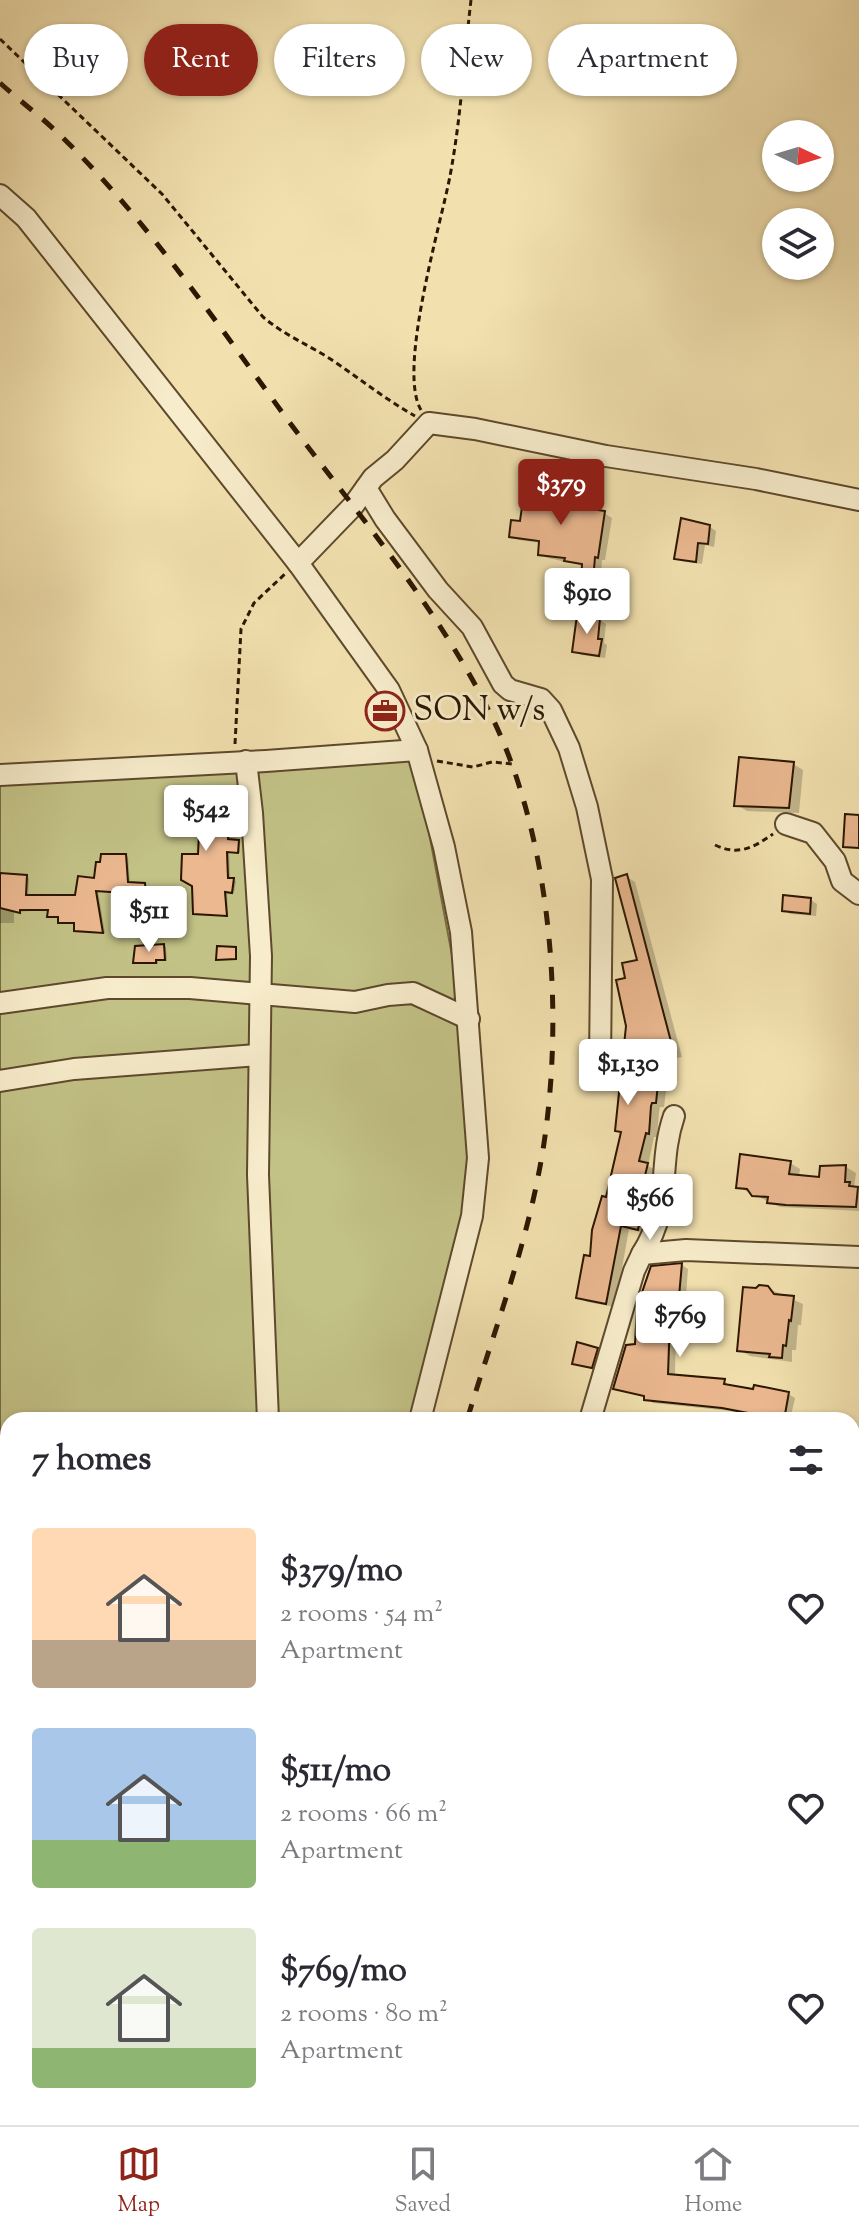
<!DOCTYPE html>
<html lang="en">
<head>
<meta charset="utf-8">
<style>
	body { margin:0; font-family:"Sorts Mill Goudy",serif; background:#f7f7f7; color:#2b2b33; height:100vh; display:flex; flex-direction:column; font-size:30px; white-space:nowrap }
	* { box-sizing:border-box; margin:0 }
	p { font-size:26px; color:#7c7c81 }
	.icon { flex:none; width:44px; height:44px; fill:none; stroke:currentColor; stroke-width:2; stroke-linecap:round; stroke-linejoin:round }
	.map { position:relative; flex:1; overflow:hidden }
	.sheet { position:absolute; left:0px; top:1412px; width:860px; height:714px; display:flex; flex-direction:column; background:#fff; border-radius:24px 24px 0 0; box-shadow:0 2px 6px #0004 }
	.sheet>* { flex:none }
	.banner { position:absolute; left:24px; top:24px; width:812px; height:72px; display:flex; gap:16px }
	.needle { width:52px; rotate:94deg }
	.controls { position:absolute; left:762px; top:120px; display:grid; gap:16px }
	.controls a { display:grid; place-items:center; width:72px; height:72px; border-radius:50%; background:#fff; box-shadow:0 2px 6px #0004; font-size:40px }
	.price { position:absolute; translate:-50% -68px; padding:0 18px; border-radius:8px; background:#fff; color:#222; font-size:26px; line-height:52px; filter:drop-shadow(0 2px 4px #0008) }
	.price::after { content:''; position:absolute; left:50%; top:48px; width:24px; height:18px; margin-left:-12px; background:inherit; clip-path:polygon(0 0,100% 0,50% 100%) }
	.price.current { background:#8f2418; color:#fff }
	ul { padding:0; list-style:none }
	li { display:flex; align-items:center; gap:24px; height:200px; padding:0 32px }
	li span { display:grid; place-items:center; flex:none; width:224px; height:160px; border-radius:8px; color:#555 }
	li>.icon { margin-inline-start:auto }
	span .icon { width:96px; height:96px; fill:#fffc; stroke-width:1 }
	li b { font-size:34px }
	h2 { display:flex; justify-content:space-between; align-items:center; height:96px; padding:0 32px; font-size:34px }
	.chip { padding:0 28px; border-radius:36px; background:#fff; box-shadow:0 2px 6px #0004; font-size:28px; line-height:72px }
	.chip.current { background:#8f2418; color:#fff }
	.tab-bar { display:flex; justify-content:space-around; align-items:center; height:112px; border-top:2px solid #e1e1e2; background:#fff; font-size:22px; color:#7c7c81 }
	.tab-bar a { display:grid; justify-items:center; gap:4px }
	.tab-bar .current { color:#8f2418 }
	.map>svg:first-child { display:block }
	.green { fill:#c2c186; stroke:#776c43; stroke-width:2 }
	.shadow { fill:#0003 }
	.building { fill:#ebb890; stroke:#2c1600; stroke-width:2 }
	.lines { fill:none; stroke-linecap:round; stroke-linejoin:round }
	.minor-casing { stroke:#5e492c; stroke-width:24 }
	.path { stroke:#2c1600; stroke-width:3; stroke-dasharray:6 4; stroke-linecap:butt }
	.minor { stroke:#f7eccb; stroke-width:20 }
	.rail { stroke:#2c1600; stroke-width:5; stroke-dasharray:14 14; stroke-linecap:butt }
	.labels { text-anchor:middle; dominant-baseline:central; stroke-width:6; stroke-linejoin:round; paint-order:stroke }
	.poi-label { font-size:34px; fill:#2c1600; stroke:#f7eccb; text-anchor:start }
</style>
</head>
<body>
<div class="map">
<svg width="859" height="2125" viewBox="0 0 859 2125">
	<rect width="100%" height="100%" fill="#f2e1af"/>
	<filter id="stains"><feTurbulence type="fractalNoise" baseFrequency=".0025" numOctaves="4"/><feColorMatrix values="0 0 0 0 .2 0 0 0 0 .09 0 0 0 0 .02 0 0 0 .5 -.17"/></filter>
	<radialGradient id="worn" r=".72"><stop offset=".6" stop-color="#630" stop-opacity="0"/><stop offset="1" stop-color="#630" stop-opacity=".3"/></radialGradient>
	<path class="green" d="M415 758 455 971 472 1155 459 1242 411 1420H8V1451L0 1450V781Z"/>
	<g class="shadow">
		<path d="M570 490 577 494 580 499 578 510 604 513 612 518 605 560H602L600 584 590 588 583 583 584 566 548 558 540 554 541 543 519 540 511 536 522 523Z"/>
		<path d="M710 527 716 531 714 547 705 545 702 564 682 561 676 558Z"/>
		<path d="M600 620 606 624 604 643 607 645 605 658 581 655 574 651Z"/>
		<path d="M793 764 803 770 799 813 747 811 737 805Z"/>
		<path d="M206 803 209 807 232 811 230 841 240 843V853L229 852 230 880 236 881 234 893 227 892 228 917 195 913 194 885Z"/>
		<path d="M125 856 128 857 130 884 147 887 149 913 158 914 159 924 144 921 145 910 127 893 98 891 105 933 78 931 76 923H63L60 917 50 916V910L14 912V923H0V905L27 877 29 878 28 897H76Z"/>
		<path d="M627 877 635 882 682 1057 660 1061 659 1087 666 1091 664 1107H660L659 1112 657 1137H654L648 1166 656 1170 653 1183 649 1182 645 1207 651 1210 646 1233 629 1229 615 1307 587 1302 578 1297 608 1199 622 1133 617 1130 628 1026 627 980 640 961Z"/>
		<path d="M811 900 817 904 816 916 790 914 784 910Z"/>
		<path d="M163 946 166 947 167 961H158V964L136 962Z"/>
		<path d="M790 1163 800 1169 799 1177 821 1179 846 1167 856 1173 854 1187 859 1190V1211L780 1207 738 1187Z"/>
		<path d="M682 1265 688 1269 684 1321H676L675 1376 724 1381 731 1387 788 1394 795 1398 790 1420H760L731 1411 653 1403 646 1397 615 1388Z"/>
		<path d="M767 1288 803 1304 801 1325H798L796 1350H792V1362L750 1356 739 1350Z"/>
		<path d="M597 1350 603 1354 598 1371 575 1363Z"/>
		<path d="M0 1508 3 1510 2 1522H0Z"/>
		<path d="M855 1598 859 1599V1627L852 1623Z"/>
		<rect x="0" y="1623" width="8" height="16"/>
		<path d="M852 1703 859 1704V1732L852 1731Z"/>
		<path d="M7 1714 8 1715V1743L0 1740V1715L6 1717Z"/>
		<path d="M8 1858V1895L0 1883V1864Z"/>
		<path d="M852 1898H859V2023L852 2022Z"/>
		<path d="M8 1922V1952L0 1954V1925Z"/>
		<path d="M201 2118H241L240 2125H223V2121Z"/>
		<path d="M289 2118H346L331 2119V2123L307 2125H290Z"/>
	</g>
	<g class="building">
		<path d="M530 483 571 488 570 492 573 493 571 506 605 511 598 558 595 557 593 581 581 585 582 564 564 561 565 558 538 555 539 541 509 537 511 520 520 521 523 500H528Z"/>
		<path d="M681 518 710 525 708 544 698 543 696 562 674 559Z"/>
		<path d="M577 615 600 618 598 639H602L599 656 572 652Z"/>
		<path d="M739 757 794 762 789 808 734 806Z"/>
		<path d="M178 792 207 801V805L230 808 228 839 239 840 238 853 227 852 228 878H234L232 893 225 892 227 916 193 914 192 886 181 880 182 854H198L199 833 194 832 195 824 167 822 170 794Z"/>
		<path d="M845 814 859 815V848L843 847Z"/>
		<path d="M101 854H126L128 882 145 883 147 911 156 910 157 923 142 922 143 911H146L122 908 125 893 96 891 103 933 74 931V923H58V917H47L48 910H20V913L0 908V873L27 875 26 895H75L78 876 94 878 96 862H100Z"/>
		<path d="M627 874 674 1053 652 1057 651 1083 658 1084 656 1103H652L651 1106 649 1134 646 1133 639 1161 648 1163 644 1180 641 1179 637 1202 643 1203 638 1230 621 1226 606 1304 576 1298 584 1255 590 1256 592 1230 602 1196 606 1197 621 1132 615 1131 626 1026 616 980 625 978 622 963 637 960 615 878Z"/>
		<path d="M783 895 811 898 810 914 782 911Z"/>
		<path d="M164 944 165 960H156V963H133L135 946Z"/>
		<path d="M217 946 236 947V959L216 960Z"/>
		<path d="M740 1154 791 1161 789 1174 819 1177 820 1166 846 1165 845 1182H850L849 1186 858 1187 856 1207 786 1205 767 1203 768 1197 752 1196 747 1189 736 1188Z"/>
		<path d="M682 1263 677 1319 670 1318 668 1374 725 1379 724 1384 753 1389 754 1385 789 1392 784 1420 722 1408 644 1400V1396L613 1389 626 1345 635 1344 637 1307 651 1266Z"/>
		<path d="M759 1285 768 1286 774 1294 794 1296 791 1321 789 1320 786 1346 783 1345 782 1358 769 1357 770 1354 737 1351 743 1287 756 1288Z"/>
		<path d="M577 1342 598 1348 592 1368 572 1364Z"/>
	</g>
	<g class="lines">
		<defs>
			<g id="minor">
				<path d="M0 195 26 218 298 563 389 690 417 750 444 847 461 932 478 1158 472 1216 420 1420"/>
				<path d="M366 488 385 519 438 590 472 627 503 684 510 690 541 699 551 710 569 748 587 807 602 879 600 1061"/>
				<path d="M298 563 353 506 373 478 395 460 429 423 475 429 606 456 756 479 859 500"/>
				<path d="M246 761 252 813 261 956 258 1175 268 1420"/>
				<path d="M0 775 266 761 417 750"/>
				<path d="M786 824 813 833 835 861 842 881 859 894"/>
				<path d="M0 1003 107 988H190L355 1002 388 995 413 993 469 1019"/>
				<path d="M0 1081 74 1069 258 1055"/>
				<path d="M642 1254C673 1206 657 1165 674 1116"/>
				<path d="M590 1420 634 1271 642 1254 686 1250 859 1257"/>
				<path d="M0 1471 8 1472"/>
				<path d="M852 1546H859"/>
				<path d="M0 1789 8 1797"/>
				<path d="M0 2105H8"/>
				<path d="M110 2118 117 2125"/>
				<path d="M135 2118V2125"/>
				<path d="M601 2118 609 2125"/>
				<path d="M448 2125 458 2118"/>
			</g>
		</defs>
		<use href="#minor" class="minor-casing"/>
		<g class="path">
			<path d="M0 39 162 194 263 317C284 335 309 345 332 360 360 379 385 399 415 416"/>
			<path d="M421 410C397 370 441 224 450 176 461 118 464 59 471 0"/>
			<path d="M235 744 241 629 254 603 286 573"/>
			<path d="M437 761 473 767 492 762 513 764"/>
			<path d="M715 845C738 856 753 848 773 834"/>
			<path d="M852 2076 859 2077"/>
			<path d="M799 2125 800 2118"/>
		</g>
		<use href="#minor" class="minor"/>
		<g class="rail">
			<path d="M0 83C19 100 40 116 58 133 148 220 219 327 293 427 361 518 438 609 489 711 555 841 567 1035 538 1177 522 1259 491 1340 467 1420"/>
			<path d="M691 2118 700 2125"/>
		</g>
	</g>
	<defs>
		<symbol id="office-ring" viewBox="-11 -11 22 22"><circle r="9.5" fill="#f7eccb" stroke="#8f2418" stroke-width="1.5"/><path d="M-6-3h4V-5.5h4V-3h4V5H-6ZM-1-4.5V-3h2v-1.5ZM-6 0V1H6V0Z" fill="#8f2418"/></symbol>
	</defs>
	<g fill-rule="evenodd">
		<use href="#office-ring" x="363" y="689" width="44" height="44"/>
	</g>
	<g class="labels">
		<g class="poi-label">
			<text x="413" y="711">SON w/s</text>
		</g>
	</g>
	<rect width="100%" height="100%" filter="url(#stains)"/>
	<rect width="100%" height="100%" fill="url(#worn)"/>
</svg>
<div class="controls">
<a><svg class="needle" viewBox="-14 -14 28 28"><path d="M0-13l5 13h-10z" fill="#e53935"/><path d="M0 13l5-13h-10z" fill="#7c7c81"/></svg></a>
<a><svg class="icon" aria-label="layers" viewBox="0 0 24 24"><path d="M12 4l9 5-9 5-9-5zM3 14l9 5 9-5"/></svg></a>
</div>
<b class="price current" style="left:561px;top:527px">$379</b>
<b class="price" style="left:587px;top:636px">$910</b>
<b class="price" style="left:206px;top:853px">$542</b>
<b class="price" style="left:149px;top:954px">$511</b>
<b class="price" style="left:628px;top:1107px">$1,130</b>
<b class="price" style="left:650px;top:1242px">$566</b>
<b class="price" style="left:680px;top:1359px">$769</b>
<div class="banner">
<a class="chip">Buy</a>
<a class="chip current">Rent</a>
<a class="chip">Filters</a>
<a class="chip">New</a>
<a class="chip">Apartment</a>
</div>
<section class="sheet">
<h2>7 homes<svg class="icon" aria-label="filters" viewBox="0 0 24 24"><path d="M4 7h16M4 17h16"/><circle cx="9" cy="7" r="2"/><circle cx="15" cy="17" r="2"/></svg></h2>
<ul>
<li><span style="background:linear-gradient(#ffd9b3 70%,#b9a48a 0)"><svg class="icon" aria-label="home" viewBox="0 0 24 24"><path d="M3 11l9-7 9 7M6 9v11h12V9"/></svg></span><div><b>$379/mo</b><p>2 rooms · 54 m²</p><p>Apartment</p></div><svg class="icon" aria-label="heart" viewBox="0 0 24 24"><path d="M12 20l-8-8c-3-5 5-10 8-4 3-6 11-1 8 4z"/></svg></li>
<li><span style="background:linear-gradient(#a9c7e8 70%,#8fb573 0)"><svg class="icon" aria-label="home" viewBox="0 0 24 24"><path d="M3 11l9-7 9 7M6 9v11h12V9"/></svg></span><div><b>$511/mo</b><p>2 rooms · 66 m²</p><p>Apartment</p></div><svg class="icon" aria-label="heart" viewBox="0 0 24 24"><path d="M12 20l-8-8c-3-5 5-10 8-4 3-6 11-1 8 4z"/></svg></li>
<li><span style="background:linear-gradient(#dfe7d0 75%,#8fb573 0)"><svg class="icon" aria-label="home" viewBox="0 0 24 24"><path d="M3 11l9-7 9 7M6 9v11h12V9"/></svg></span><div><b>$769/mo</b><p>2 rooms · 80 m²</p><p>Apartment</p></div><svg class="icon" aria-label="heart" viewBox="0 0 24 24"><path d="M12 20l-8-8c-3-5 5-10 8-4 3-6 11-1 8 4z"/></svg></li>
</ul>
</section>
</div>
<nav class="tab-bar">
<a class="current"><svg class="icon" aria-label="map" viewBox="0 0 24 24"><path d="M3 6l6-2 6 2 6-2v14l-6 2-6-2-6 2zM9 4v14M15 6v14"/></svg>Map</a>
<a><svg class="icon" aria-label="saved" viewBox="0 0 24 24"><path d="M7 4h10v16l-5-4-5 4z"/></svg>Saved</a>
<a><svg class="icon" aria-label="home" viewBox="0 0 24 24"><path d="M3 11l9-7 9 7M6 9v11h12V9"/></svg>Home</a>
</nav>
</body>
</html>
